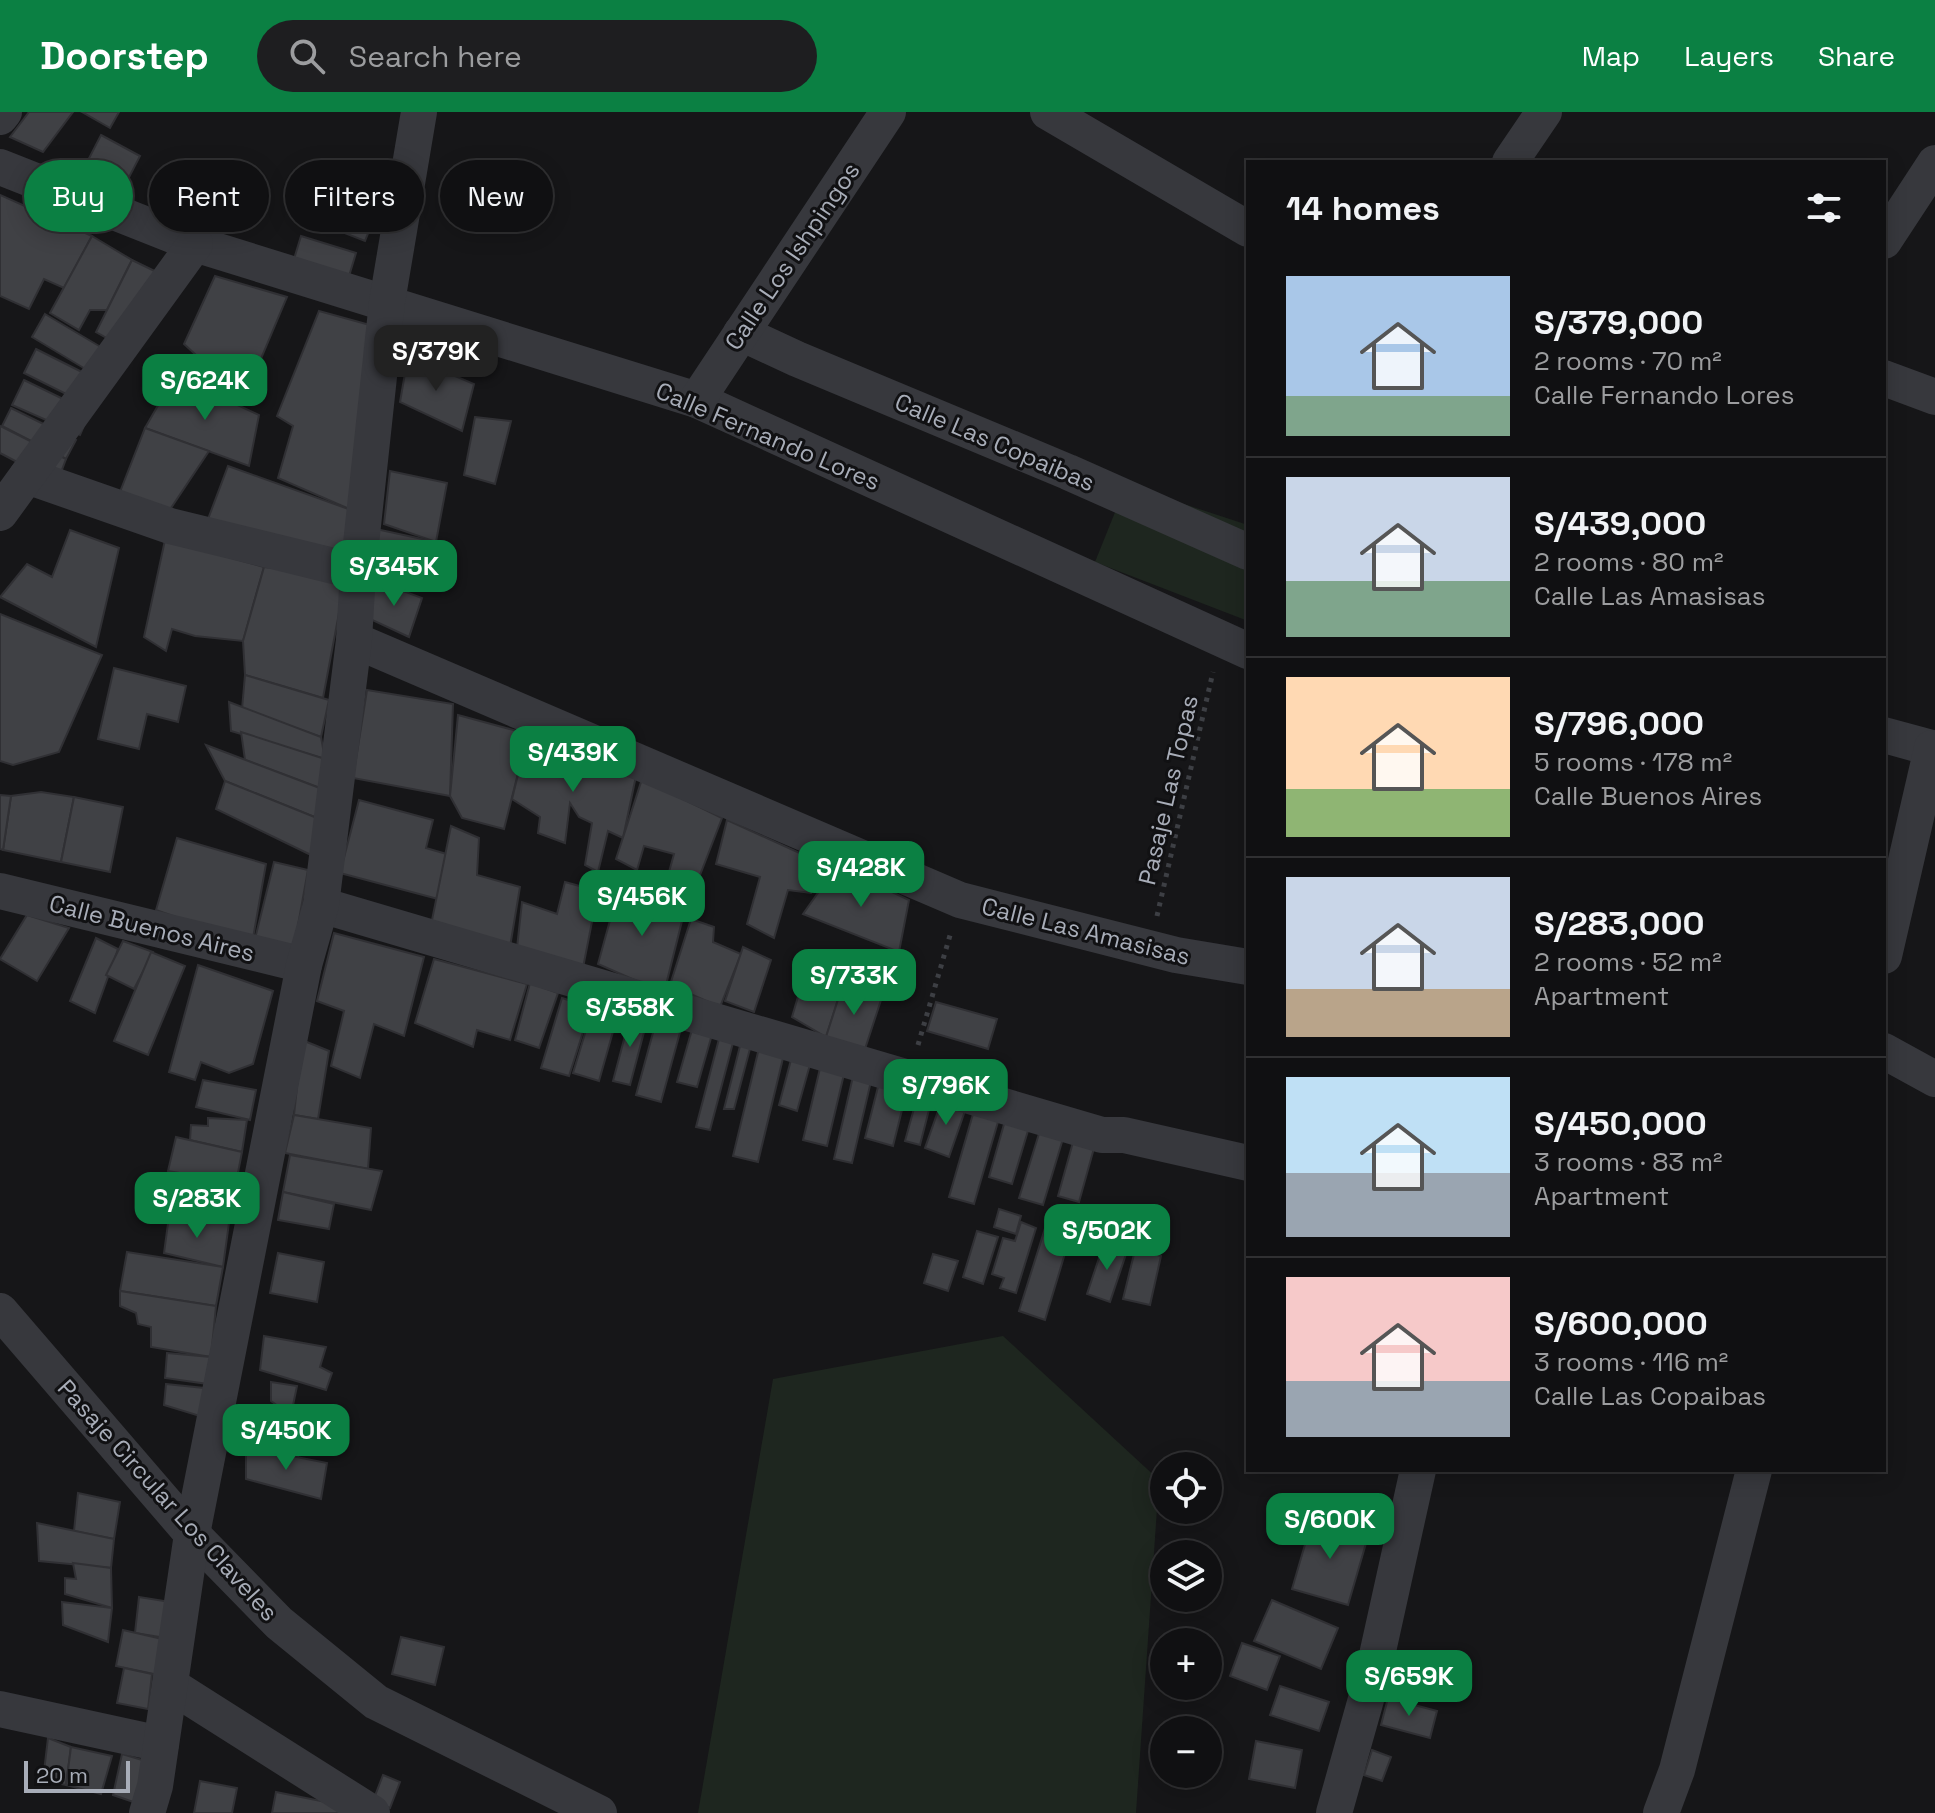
<!DOCTYPE html>
<html lang="en">
<head>
<meta charset="utf-8">
<style>
	body { margin:0; font-family:"Space Grotesk",sans-serif; background:#1e1e20; color:#f1f3f6; height:100vh; display:flex; flex-direction:column; font-size:30px; white-space:nowrap }
	* { box-sizing:border-box; margin:0 }
	p { font-size:26px; color:#9c9d9f }
	.icon { flex:none; width:44px; height:44px; fill:none; stroke:currentColor; stroke-width:2; stroke-linecap:round; stroke-linejoin:round }
	.map { position:relative; flex:1; overflow:hidden }
	.panel { position:absolute; left:1246px; top:48px; width:640px; height:1312px; display:flex; flex-direction:column; background:#101012; border-radius:0px; box-shadow:0 4px 20px #0003,0 0 0 2px #303032 }
	.panel>* { flex:none }
	.top-card { position:absolute; left:24px; top:48px; width:760px; height:72px; display:flex; gap:16px }
	.tools { position:absolute; left:1150px; top:1340px; display:grid; gap:16px }
	.tools a { display:grid; place-items:center; width:72px; height:72px; border-radius:50%; background:#101012; box-shadow:0 4px 20px #0003,0 0 0 2px #303032; font-size:40px }
	.scale { position:absolute; left:24px; bottom:20px; width:106px; box-sizing:border-box; padding-left:8px; border:4px solid #a8adb8; border-top:0; font-size:22px; line-height:28px; white-space:nowrap; color:#a8adb8; -webkit-text-stroke:6px #111113; paint-order:stroke }
	.price { position:absolute; translate:-50% -68px; padding:0 18px; border-radius:16px; background:#0b8043; color:#fff; font-size:26px; line-height:52px; filter:drop-shadow(0 2px 4px #0008) }
	.price::after { content:''; position:absolute; left:50%; top:48px; width:24px; height:18px; margin-left:-12px; background:inherit; clip-path:polygon(0 0,100% 0,50% 100%) }
	.price.on { background:#222; color:#fff }
	ul { padding:0; list-style:none }
	li { display:flex; align-items:center; gap:24px; height:200px; padding:0 40px }
	li+li { border-top:2px solid #303032 }
	li span { display:grid; place-items:center; flex:none; width:224px; height:160px; border-radius:0px; color:#555 }
	li>.icon { margin-inline-start:auto }
	span .icon { width:96px; height:96px; fill:#fffc; stroke-width:1 }
	li b { font-size:34px }
	h2 { display:flex; justify-content:space-between; align-items:center; height:96px; padding:0 40px; font-size:34px }
	.tag { padding:0 28px; border-radius:36px; background:#101012; box-shadow:0 4px 20px #0003,0 0 0 2px #303032; font-size:28px; line-height:72px }
	.tag.on { background:#0b8043; color:#fff }
	header { display:flex; align-items:center; gap:48px; box-sizing:border-box; height:112px; padding:0 40px; background:#0b8043; color:#fff }
	header strong { font-size:38px }
	nav { display:flex; gap:44px; margin-inline-start:auto; font-size:28px }
	.search { width:560px; height:72px; background:#1e1e20; display:flex; align-items:center; gap:20px; box-sizing:border-box; padding:0 28px; border-radius:44px; color:#9c9d9f; font-size:30px }
	.map>svg:first-child { display:block }
	.green { fill:#1e261f }
	.building { fill:#404145; stroke:#303034; stroke-width:2 }
	.lines { fill:none; stroke-linecap:round; stroke-linejoin:round }
	.path { stroke:#3d3f44; stroke-width:5; stroke-dasharray:4 6; stroke-linecap:butt }
	.minor { stroke:#37383d; stroke-width:36 }
	.labels { text-anchor:middle; dominant-baseline:central; stroke-width:6; stroke-linejoin:round; paint-order:stroke }
	.street-label { font-size:24px; fill:#a8adb8; stroke:#111113 }
</style>
</head>
<body>
<header>
<strong>Doorstep</strong>
<div class="search"><svg class="icon" aria-label="search" viewBox="0 0 24 24"><circle cx="10" cy="10" r="6"/><path d="M15 15l6 6"/></svg>Search here</div>
<nav><a>Map</a><a>Layers</a><a>Share</a></nav>
</header>
<div class="map">
<svg width="1935" height="1701" viewBox="0 0 1935 1701">
	<rect width="100%" height="100%" fill="#161618"/>
	<g class="green">
		<path d="M1126 373 1248 413V509L1095 450Z"/>
		<path d="M1003 1224 1159 1368 1136 1701H698L773 1267Z"/>
	</g>
	<g class="building">
		<path d="M29 0H73L43 40 10 25Z"/>
		<path d="M82 0H119L110 16Z"/>
		<path d="M101 23 140 44 124 75 85 54Z"/>
		<path d="M204 73 233 86 217 123 187 111Z"/>
		<path d="M308 76 378 97 365 129 301 104Z"/>
		<path d="M0 83 92 124 64 176 44 167 29 197 0 184Z"/>
		<path d="M92 124 132 148 107 198H90L79 218 50 201Z"/>
		<path d="M301 124 356 141 346 174 291 157Z"/>
		<path d="M132 148 169 166 130 239 96 220Z"/>
		<path d="M215 164 287 185 244 287 184 232Z"/>
		<path d="M319 199 370 213 354 399 278 366 293 314 277 304Z"/>
		<path d="M45 202 121 247 107 270 32 225Z"/>
		<path d="M36 237 108 273 96 297 24 261Z"/>
		<path d="M408 244 474 272 462 319 400 290Z"/>
		<path d="M175 264 259 303 249 354 145 316Z"/>
		<path d="M24 268 90 300 80 323 12 293Z"/>
		<path d="M11 296 76 328 66 347 2 314Z"/>
		<path d="M475 305 511 309 495 372 464 363Z"/>
		<path d="M0 314 66 347 57 371 0 341Z"/>
		<path d="M145 316 209 339 169 399 118 385Z"/>
		<path d="M228 354 354 399 340 451 205 415Z"/>
		<path d="M390 359 447 371 436 430 384 412Z"/>
		<path d="M376 417 436 430 426 475 377 461Z"/>
		<path d="M70 418 119 436 96 535 0 485 27 452 52 465Z"/>
		<path d="M165 428 264 455 243 529 195 524 172 517 166 539 144 525Z"/>
		<path d="M264 455 346 464 323 586 245 563 243 529Z"/>
		<path d="M374 468 422 486 409 525 370 507Z"/>
		<path d="M0 502 102 543 59 640 13 653 0 649Z"/>
		<path d="M114 556 186 574 178 610 147 602 139 637 98 627Z"/>
		<path d="M245 563 329 588 321 625 242 597Z"/>
		<path d="M367 578 453 592 450 684 353 666Z"/>
		<path d="M229 590 321 625 325 647 231 619Z"/>
		<path d="M458 603 528 622 504 717 462 706 450 684Z"/>
		<path d="M241 620 325 647V678L245 648Z"/>
		<path d="M528 622 636 664 623 726 608 719 598 760 585 753 592 711 579 705 570 691 565 731 538 721 540 705 512 687Z"/>
		<path d="M206 633 325 678 322 708 225 669Z"/>
		<path d="M642 667 722 706 690 789 664 778 674 742 644 734 637 758 616 747Z"/>
		<path d="M225 669 322 708 311 743 216 697Z"/>
		<path d="M41 680 74 685 61 750 3 738 11 684Z"/>
		<path d="M0 683 11 684 3 738 0 737Z"/>
		<path d="M74 685 123 695 110 760 61 750Z"/>
		<path d="M359 688 433 708 426 736 450 743 438 787 340 761Z"/>
		<path d="M727 708 826 753 811 781 788 778 774 826 747 812 760 765 716 752Z"/>
		<path d="M451 714 479 726 477 763 520 775 509 841 430 818Z"/>
		<path d="M177 726 266 752 252 832 156 798Z"/>
		<path d="M274 750 308 758 293 841 253 835Z"/>
		<path d="M837 754 909 788 899 840 803 802Z"/>
		<path d="M565 770 598 779 582 861 516 845 522 790 557 802Z"/>
		<path d="M620 772 685 797 664 881 598 852Z"/>
		<path d="M27 803 69 816 37 869 0 847Z"/>
		<path d="M691 807 714 815 713 830 741 842 720 895 670 873Z"/>
		<path d="M334 821 424 845 404 924 374 912 360 966 331 954 344 899 317 889Z"/>
		<path d="M96 826 118 837 95 901 70 889Z"/>
		<path d="M123 829 153 840 134 877 106 863Z"/>
		<path d="M743 835 771 848 754 900 725 889Z"/>
		<path d="M151 840 185 854 148 943 114 929Z"/>
		<path d="M434 847 527 872 510 928 477 918 473 935 415 911Z"/>
		<path d="M198 853 273 879 253 952 229 961 201 950 195 968 169 960Z"/>
		<path d="M805 861 843 872 826 925 792 905Z"/>
		<path d="M530 871 558 881 539 936 515 928Z"/>
		<path d="M843 872 882 885 865 937 826 925Z"/>
		<path d="M562 886 591 895 569 964 541 956Z"/>
		<path d="M936 890 997 907 988 937 927 919Z"/>
		<path d="M593 895 618 902 599 969 573 961Z"/>
		<path d="M631 901 648 905 630 973 613 969Z"/>
		<path d="M657 906 682 913 661 990 636 983Z"/>
		<path d="M693 914 713 919 697 975 677 970Z"/>
		<path d="M720 923 734 927 710 1018 696 1015Z"/>
		<path d="M302 928 329 939 318 1007 294 1003Z"/>
		<path d="M741 930 751 933 734 997H724Z"/>
		<path d="M759 936 784 942 758 1050 733 1044Z"/>
		<path d="M792 944 811 949 797 999 779 993Z"/>
		<path d="M821 952 845 958 827 1034 803 1028Z"/>
		<path d="M854 960 872 965 852 1051 834 1047Z"/>
		<path d="M880 967 908 974 893 1034 865 1026Z"/>
		<path d="M203 968 256 978 250 1008 196 995Z"/>
		<path d="M918 982 932 986 920 1033 905 1029Z"/>
		<path d="M943 985 967 993 949 1045 925 1036Z"/>
		<path d="M975 995 1000 1003 974 1092 949 1085Z"/>
		<path d="M294 1003 371 1016 368 1057 285 1041Z"/>
		<path d="M1006 1005 1030 1012 1012 1072 989 1065Z"/>
		<path d="M208 1006 247 1008 242 1040 190 1028 191 1013 208 1014Z"/>
		<path d="M1042 1012 1065 1020 1043 1093 1019 1086Z"/>
		<path d="M1075 1023 1096 1029 1079 1090 1058 1084Z"/>
		<path d="M176 1025 242 1040 236 1071 168 1059Z"/>
		<path d="M290 1043 382 1059 371 1098 283 1080Z"/>
		<path d="M168 1065 236 1071 229 1111 166 1100Z"/>
		<path d="M283 1080 334 1092 329 1117 278 1108Z"/>
		<path d="M999 1097 1021 1104 1016 1122 994 1115Z"/>
		<path d="M169 1104 229 1111 223 1155 164 1141Z"/>
		<path d="M1021 1110 1036 1116 1016 1181 1000 1176 1004 1166 992 1162 1003 1126 1015 1129Z"/>
		<path d="M1047 1110 1072 1118 1045 1208 1019 1199Z"/>
		<path d="M977 1119 998 1125 983 1172 963 1165Z"/>
		<path d="M1104 1131 1127 1139 1110 1190 1087 1182Z"/>
		<path d="M1135 1138 1161 1144 1150 1193 1123 1187Z"/>
		<path d="M127 1140 223 1155 216 1194 120 1179Z"/>
		<path d="M278 1141 324 1150 317 1190 270 1181Z"/>
		<path d="M933 1142 958 1149 948 1179 924 1171Z"/>
		<path d="M120 1179 216 1194 211 1245 151 1235V1215L138 1212 136 1201 120 1194Z"/>
		<path d="M264 1224 326 1235 320 1255 332 1261 326 1278 260 1258Z"/>
		<path d="M167 1241 211 1245 208 1272 165 1266Z"/>
		<path d="M271 1270 297 1274 291 1303 271 1289Z"/>
		<path d="M166 1272 204 1276 203 1305 164 1293Z"/>
		<path d="M256 1294 307 1306 298 1345 253 1337Z"/>
		<path d="M246 1335 327 1351 321 1387 246 1367Z"/>
		<path d="M78 1381 120 1390 114 1427 74 1419Z"/>
		<path d="M1313 1405 1369 1421 1348 1493 1292 1477Z"/>
		<path d="M37 1411 114 1427 111 1456 39 1449Z"/>
		<path d="M73 1451 111 1456 112 1496 65 1482V1466L76 1467Z"/>
		<path d="M139 1485 183 1492 178 1528 135 1521Z"/>
		<path d="M1272 1488 1338 1516 1321 1557 1254 1529Z"/>
		<path d="M62 1490 112 1496 108 1530 63 1513Z"/>
		<path d="M123 1518 171 1529 163 1564 116 1554Z"/>
		<path d="M401 1525 444 1535 435 1573 392 1562Z"/>
		<path d="M1242 1531 1280 1544 1267 1578 1230 1564Z"/>
		<path d="M124 1556 152 1562 148 1597 117 1591Z"/>
		<path d="M1280 1574 1329 1590 1319 1619 1270 1603Z"/>
		<path d="M1388 1586 1437 1599 1430 1626 1381 1613Z"/>
		<path d="M48 1626 71 1635 66 1673 43 1668Z"/>
		<path d="M1256 1629 1302 1638 1295 1676 1249 1667Z"/>
		<path d="M71 1635 112 1644 101 1682 66 1673Z"/>
		<path d="M1372 1638 1391 1645 1382 1669 1364 1663Z"/>
		<path d="M122 1642 149 1650 142 1693 113 1683Z"/>
		<path d="M383 1663 400 1670 390 1696 373 1689Z"/>
		<path d="M200 1669 237 1676 232 1701H194Z"/>
		<path d="M276 1680 346 1694 345 1701H272Z"/>
	</g>
	<g class="lines">
		<g class="path">
			<path d="M1157 804 1213 560"/>
			<path d="M918 933 951 820"/>
		</g>
		<g class="minor">
			<path d="M1048 0 1248 117"/>
			<path d="M0 5 4 0"/>
			<path d="M1510 50 1544 0"/>
			<path d="M0 55 195 132 697 288 1248 539"/>
			<path d="M1884 129 1935 51"/>
			<path d="M741 221 797 247 1068 360 1248 440"/>
			<path d="M1884 266 1935 285"/>
			<path d="M697 288 888 0"/>
			<path d="M27 364 170 414 358 460"/>
			<path d="M0 401 195 132"/>
			<path d="M354 528 960 788 1176 843 1248 855"/>
			<path d="M1884 623 1935 637"/>
			<path d="M0 779 304 853"/>
			<path d="M321 793 1102 1023H1124L1248 1051"/>
			<path d="M1884 844 1932 636"/>
			<path d="M1884 939 1935 967"/>
			<path d="M0 1199 192 1422 279 1511 376 1590 599 1701"/>
			<path d="M170 1573 372 1701"/>
			<path d="M0 1597 161 1632"/>
			<path d="M147 1701 155 1674 192 1422 304 853 321 793 354 528 358 460 387 190 419 0"/>
			<path d="M1334 1701 1372 1566 1418 1358"/>
			<path d="M1661 1701 1677 1658 1754 1358"/>
		</g>
	</g>
	<g class="labels">
		<g class="street-label">
			<text transform="translate(792 144) rotate(-56)">Calle Los Ishpingos</text>
			<text transform="translate(768 324) rotate(23)">Calle Fernando Lores</text>
			<text transform="translate(995 330) rotate(23)">Calle Las Copaibas</text>
			<text transform="translate(1168 678) rotate(-77)">Pasaje Las Topas</text>
			<text transform="translate(152 816) rotate(14)">Calle Buenos Aires</text>
			<text transform="translate(1086 819) rotate(14)">Calle Las Amasisas</text>
			<text transform="translate(168 1388) rotate(48)">Pasaje Circular Los Claveles</text>
		</g>
	</g>
</svg>
<div class="tools">
<a><svg class="icon" aria-label="locate" viewBox="0 0 24 24"><circle cx="12" cy="12" r="6"/><path d="M12 2v4M12 18v4M2 12h4M18 12h4"/></svg></a>
<a><svg class="icon" aria-label="layers" viewBox="0 0 24 24"><path d="M12 4l9 5-9 5-9-5zM3 14l9 5 9-5"/></svg></a>
<a>+</a>
<a>−</a>
</div>
<div class="scale">20 m</div>
<b class="price on" style="left:436px;top:281px">S/379K</b>
<b class="price" style="left:205px;top:310px">S/624K</b>
<b class="price" style="left:394px;top:496px">S/345K</b>
<b class="price" style="left:573px;top:682px">S/439K</b>
<b class="price" style="left:861px;top:797px">S/428K</b>
<b class="price" style="left:642px;top:826px">S/456K</b>
<b class="price" style="left:854px;top:905px">S/733K</b>
<b class="price" style="left:630px;top:937px">S/358K</b>
<b class="price" style="left:946px;top:1015px">S/796K</b>
<b class="price" style="left:197px;top:1128px">S/283K</b>
<b class="price" style="left:1107px;top:1160px">S/502K</b>
<b class="price" style="left:286px;top:1360px">S/450K</b>
<b class="price" style="left:1330px;top:1449px">S/600K</b>
<b class="price" style="left:1409px;top:1606px">S/659K</b>
<div class="top-card">
<a class="tag on">Buy</a>
<a class="tag">Rent</a>
<a class="tag">Filters</a>
<a class="tag">New</a>
</div>
<section class="panel">
<h2>14 homes<svg class="icon" aria-label="filters" viewBox="0 0 24 24"><path d="M4 7h16M4 17h16"/><circle cx="9" cy="7" r="2"/><circle cx="15" cy="17" r="2"/></svg></h2>
<ul>
<li><span style="background:linear-gradient(#a9c7e8 75%,#7fa58c 0)"><svg class="icon" aria-label="home" viewBox="0 0 24 24"><path d="M3 11l9-7 9 7M6 9v11h12V9"/></svg></span><div><b>S/379,000</b><p>2 rooms · 70 m²</p><p>Calle Fernando Lores</p></div></li>
<li><span style="background:linear-gradient(#c9d6e8 65%,#7fa58c 0)"><svg class="icon" aria-label="home" viewBox="0 0 24 24"><path d="M3 11l9-7 9 7M6 9v11h12V9"/></svg></span><div><b>S/439,000</b><p>2 rooms · 80 m²</p><p>Calle Las Amasisas</p></div></li>
<li><span style="background:linear-gradient(#ffd9b3 70%,#8fb573 0)"><svg class="icon" aria-label="home" viewBox="0 0 24 24"><path d="M3 11l9-7 9 7M6 9v11h12V9"/></svg></span><div><b>S/796,000</b><p>5 rooms · 178 m²</p><p>Calle Buenos Aires</p></div></li>
<li><span style="background:linear-gradient(#c9d6e8 70%,#b9a48a 0)"><svg class="icon" aria-label="home" viewBox="0 0 24 24"><path d="M3 11l9-7 9 7M6 9v11h12V9"/></svg></span><div><b>S/283,000</b><p>2 rooms · 52 m²</p><p>Apartment</p></div></li>
<li><span style="background:linear-gradient(#bfe0f5 60%,#9aa5b1 0)"><svg class="icon" aria-label="home" viewBox="0 0 24 24"><path d="M3 11l9-7 9 7M6 9v11h12V9"/></svg></span><div><b>S/450,000</b><p>3 rooms · 83 m²</p><p>Apartment</p></div></li>
<li><span style="background:linear-gradient(#f6c9c9 65%,#9aa5b1 0)"><svg class="icon" aria-label="home" viewBox="0 0 24 24"><path d="M3 11l9-7 9 7M6 9v11h12V9"/></svg></span><div><b>S/600,000</b><p>3 rooms · 116 m²</p><p>Calle Las Copaibas</p></div></li>
</ul>
</section>
</div>
</body>
</html>
